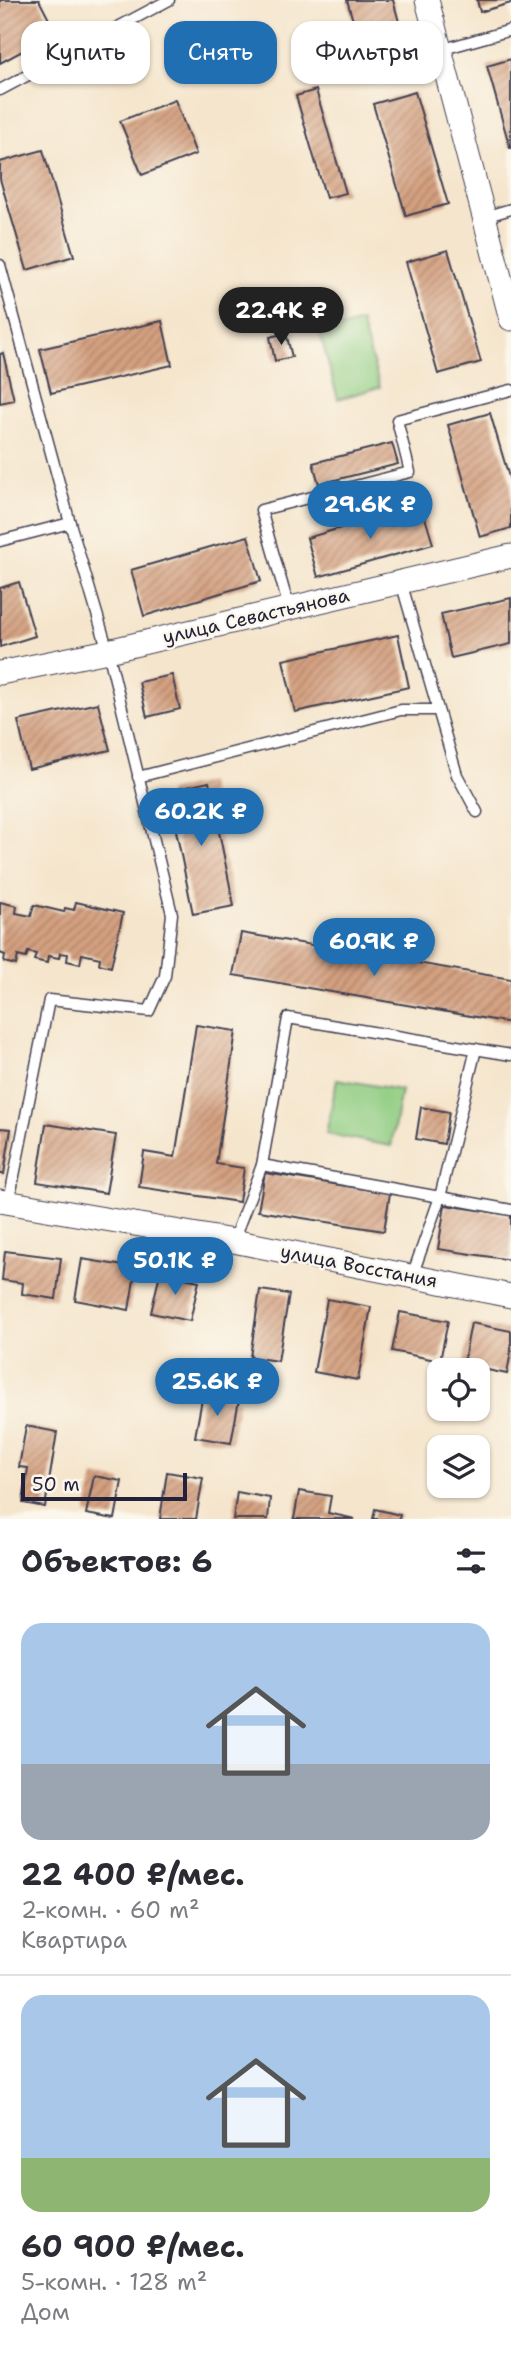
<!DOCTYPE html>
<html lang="ru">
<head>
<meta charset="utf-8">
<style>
	body { margin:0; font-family:"Shantell Sans",sans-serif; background:#f7f7f7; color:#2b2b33; height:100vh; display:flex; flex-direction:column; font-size:26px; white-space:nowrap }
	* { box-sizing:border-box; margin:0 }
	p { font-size:23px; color:#7c7c81 }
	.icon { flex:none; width:38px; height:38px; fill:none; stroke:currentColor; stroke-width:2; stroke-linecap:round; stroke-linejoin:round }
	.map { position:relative; height:1519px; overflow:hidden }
	.sheet { display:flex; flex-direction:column; background:#fff; flex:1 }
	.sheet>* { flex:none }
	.banner { position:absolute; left:21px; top:21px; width:469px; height:63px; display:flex; gap:14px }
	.buttons { position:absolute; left:427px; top:1358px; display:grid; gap:14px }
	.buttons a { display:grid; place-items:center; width:63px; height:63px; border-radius:14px; background:#fff; box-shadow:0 2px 5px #0004; font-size:35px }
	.scale { position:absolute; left:21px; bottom:18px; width:166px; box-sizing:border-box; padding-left:7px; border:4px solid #22223b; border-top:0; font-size:19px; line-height:24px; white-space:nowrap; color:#22223b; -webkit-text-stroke:5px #fbf7ec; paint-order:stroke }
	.price { position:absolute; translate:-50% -60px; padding:0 16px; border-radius:24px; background:#1f6fb2; color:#fff; font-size:23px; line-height:46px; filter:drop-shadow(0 2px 4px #0008) }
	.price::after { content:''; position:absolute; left:50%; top:42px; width:21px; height:16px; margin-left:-10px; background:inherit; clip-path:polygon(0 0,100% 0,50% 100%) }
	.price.current { background:#222; color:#fff }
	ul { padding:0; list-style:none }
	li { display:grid; align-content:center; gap:14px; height:371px; padding:0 21px }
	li+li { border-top:2px solid #e1e1e2 }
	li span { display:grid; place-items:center; height:217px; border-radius:21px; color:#555 }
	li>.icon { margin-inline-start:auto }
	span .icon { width:126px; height:126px; fill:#fffc; stroke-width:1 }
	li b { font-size:30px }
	h2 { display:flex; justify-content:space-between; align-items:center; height:84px; padding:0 21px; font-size:30px }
	.pill { padding:0 24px; border-radius:21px; background:#fff; box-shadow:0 2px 5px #0004; font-size:24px; line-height:63px }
	.pill.current { background:#1f6fb2; color:#fff }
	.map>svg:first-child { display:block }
	.park { fill:#91cd83; stroke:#5a785f; stroke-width:2 }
	.building { fill:url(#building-hatch) }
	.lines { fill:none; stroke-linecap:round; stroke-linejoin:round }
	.service-casing { stroke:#423f51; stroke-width:13 }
	.minor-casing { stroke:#423f51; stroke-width:25 }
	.service { stroke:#fff; stroke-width:10 }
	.minor { stroke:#fff; stroke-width:23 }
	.labels { text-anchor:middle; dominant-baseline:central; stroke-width:5; stroke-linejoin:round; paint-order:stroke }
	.street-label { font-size:19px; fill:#22223b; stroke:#fbf7ec }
</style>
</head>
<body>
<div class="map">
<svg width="511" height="1519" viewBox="0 0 511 1519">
	<defs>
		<pattern id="building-hatch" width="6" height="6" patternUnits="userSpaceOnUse" patternTransform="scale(1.75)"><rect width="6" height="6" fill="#d4a080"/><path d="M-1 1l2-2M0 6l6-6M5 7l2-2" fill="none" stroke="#ac826a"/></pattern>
	</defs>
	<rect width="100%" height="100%" fill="#fbf7ec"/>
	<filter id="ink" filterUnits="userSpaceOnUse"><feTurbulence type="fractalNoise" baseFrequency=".0143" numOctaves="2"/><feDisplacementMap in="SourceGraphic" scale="14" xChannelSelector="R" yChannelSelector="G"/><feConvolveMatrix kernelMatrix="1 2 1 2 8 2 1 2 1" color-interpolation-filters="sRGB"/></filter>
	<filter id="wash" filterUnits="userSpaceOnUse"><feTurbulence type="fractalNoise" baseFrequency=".00686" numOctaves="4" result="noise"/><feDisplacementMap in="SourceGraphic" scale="28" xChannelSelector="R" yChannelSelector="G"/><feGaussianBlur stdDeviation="1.57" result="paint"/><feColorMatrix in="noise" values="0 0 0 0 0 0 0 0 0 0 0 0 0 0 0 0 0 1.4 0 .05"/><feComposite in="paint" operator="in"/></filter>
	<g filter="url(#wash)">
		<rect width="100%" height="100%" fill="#f5e5cc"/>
		<g class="park">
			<path d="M361 322 380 387 338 399 320 334Z"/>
			<path d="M337 1079 401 1090 391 1146 326 1134Z"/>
		</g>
		<g id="blocks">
			<g class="building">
				<path d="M0 0H39L56 33 0 63Z"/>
				<path d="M347 0H393L402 33 360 45Z"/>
				<path d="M477 0H511V3L480 12Z"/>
				<path d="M511 59V148H510L487 66Z"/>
				<path d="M316 90 346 193 326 198 296 96Z"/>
				<path d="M415 92 448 204 406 216 373 104Z"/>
				<path d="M175 100 196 154 142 175 120 121Z"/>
				<path d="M43 150 74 256 27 270 0 179V162Z"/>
				<path d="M448 250 481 362 438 374 406 262Z"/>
				<path d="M162 321 172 365 51 393 40 349Z"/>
				<path d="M286 333 292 357 275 361 270 337Z"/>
				<path d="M3 353 14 400 0 403V354Z"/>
				<path d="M490 413 511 484V528L480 537 448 425Z"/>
				<path d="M392 443 398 464 319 484 313 463Z"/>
				<path d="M421 504 433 544 318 577 307 538Z"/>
				<path d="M248 536 261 581 144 616 131 570Z"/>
				<path d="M19 582 35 636 0 647V588Z"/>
				<path d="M511 598V644L451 658 441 614Z"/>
				<path d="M398 635 409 687 295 712 283 660Z"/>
				<path d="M172 675 180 709 147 717 139 682Z"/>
				<path d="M98 703 110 750 29 769 18 721Z"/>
				<path d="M209 782 234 906 193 914 168 791Z"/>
				<path d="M0 902 17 906 16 913 31 916 34 905 64 912 65 908 74 910 76 902 123 913 111 967 99 964 100 958 82 954 80 964 67 961 68 954 60 953 59 958 48 956 47 963 34 960 36 954 28 952 26 958 18 956 16 965 4 962 5 955 0 953Z"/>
				<path d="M241 933 511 979V1023L233 975Z"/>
				<path d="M196 1025 236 1031 216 1164 244 1168 239 1202 139 1187 144 1152 175 1157Z"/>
				<path d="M421 1107 449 1112 444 1144 416 1139Z"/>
				<path d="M46 1124 116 1135 106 1193 37 1182Z"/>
				<path d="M0 1128 11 1129 4 1174H0Z"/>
				<path d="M265 1173 390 1193 384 1231 258 1211Z"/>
				<path d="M445 1205 511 1215V1260L438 1249Z"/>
				<path d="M5 1251 61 1258 56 1299 22 1294 23 1283 2 1280Z"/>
				<path d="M82 1259 136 1268 129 1310 75 1300Z"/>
				<path d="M160 1273 199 1281 190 1321 151 1313Z"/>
				<path d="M260 1290 289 1294 278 1361 250 1357Z"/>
				<path d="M327 1299 371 1307 358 1380 314 1372Z"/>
				<path d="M400 1312 448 1321 440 1361 392 1351Z"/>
				<path d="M471 1323 511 1331V1351L507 1374 463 1365Z"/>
				<path d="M203 1394 239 1400 231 1443 195 1437Z"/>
				<path d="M26 1426 57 1432 45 1507 23 1503 28 1468 19 1467Z"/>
				<path d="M167 1472 203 1478 196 1519H160Z"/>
				<path d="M94 1476 122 1481 115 1519 86 1514Z"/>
				<path d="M299 1491 331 1496 328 1513 355 1519H294Z"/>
				<path d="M237 1492 270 1498 268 1519H233Z"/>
				<path d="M375 1509 400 1515 399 1519H373Z"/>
			</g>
		</g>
	</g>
	<g filter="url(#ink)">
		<use href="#blocks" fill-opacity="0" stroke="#423f51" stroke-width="2"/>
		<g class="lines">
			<defs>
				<g id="service">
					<path d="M440 50 511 30"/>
					<path d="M0 90 169 0"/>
					<path d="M484 217 511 209"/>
					<path d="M0 265 70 523"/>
					<path d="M0 541 70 523 108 651 172 914 165 976 149 1011 49 1000 9 1201"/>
					<path d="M401 582 457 775 477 812"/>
					<path d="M289 608 261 510 410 472 397 420 511 390"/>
					<path d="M138 777 401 710H437"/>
					<path d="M262 1165 440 1197 476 1049"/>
					<path d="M233 1241 262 1165 288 1018 511 1055"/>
					<path d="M412 1276 440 1197 511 1210"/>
				</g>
				<g id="minor">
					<path d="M427 0 511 319"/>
					<path d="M0 673 108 651 511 556"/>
					<path d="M0 1201 233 1241 511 1296"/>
				</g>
			</defs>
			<use href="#service" class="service-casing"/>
			<use href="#minor" class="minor-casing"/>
			<use href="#service" class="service"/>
			<use href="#minor" class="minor"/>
		</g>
	</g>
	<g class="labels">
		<g class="street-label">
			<text transform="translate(256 616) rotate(-13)">улица Севастьянова</text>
			<text transform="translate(359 1266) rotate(11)">улица Восстания</text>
		</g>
	</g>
</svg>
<div class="buttons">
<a><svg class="icon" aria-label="locate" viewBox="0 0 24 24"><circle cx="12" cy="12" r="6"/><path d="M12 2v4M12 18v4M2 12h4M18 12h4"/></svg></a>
<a><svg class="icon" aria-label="layers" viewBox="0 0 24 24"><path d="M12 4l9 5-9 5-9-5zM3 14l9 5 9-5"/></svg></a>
</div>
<div class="scale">50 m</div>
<b class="price current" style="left:281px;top:347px">22.4K ₽</b>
<b class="price" style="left:370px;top:541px">29.6K ₽</b>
<b class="price" style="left:201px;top:848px">60.2K ₽</b>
<b class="price" style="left:374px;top:978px">60.9K ₽</b>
<b class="price" style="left:175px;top:1297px">50.1K ₽</b>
<b class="price" style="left:217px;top:1418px">25.6K ₽</b>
<div class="banner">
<a class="pill">Купить</a>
<a class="pill current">Снять</a>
<a class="pill">Фильтры</a>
</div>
</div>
<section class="sheet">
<h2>Объектов: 6<svg class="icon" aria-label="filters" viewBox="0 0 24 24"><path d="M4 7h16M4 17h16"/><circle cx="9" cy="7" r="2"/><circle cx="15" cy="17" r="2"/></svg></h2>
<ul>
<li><span style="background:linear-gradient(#a9c7e8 65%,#9aa5b1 0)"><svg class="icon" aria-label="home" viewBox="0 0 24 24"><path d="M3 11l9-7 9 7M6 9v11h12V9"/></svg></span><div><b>22 400 ₽/мес.</b><p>2-комн. · 60 m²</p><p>Квартира</p></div></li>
<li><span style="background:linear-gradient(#a9c7e8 75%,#8fb573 0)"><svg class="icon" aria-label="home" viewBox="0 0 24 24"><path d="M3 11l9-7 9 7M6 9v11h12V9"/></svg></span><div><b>60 900 ₽/мес.</b><p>5-комн. · 128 m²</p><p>Дом</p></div></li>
</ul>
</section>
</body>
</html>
